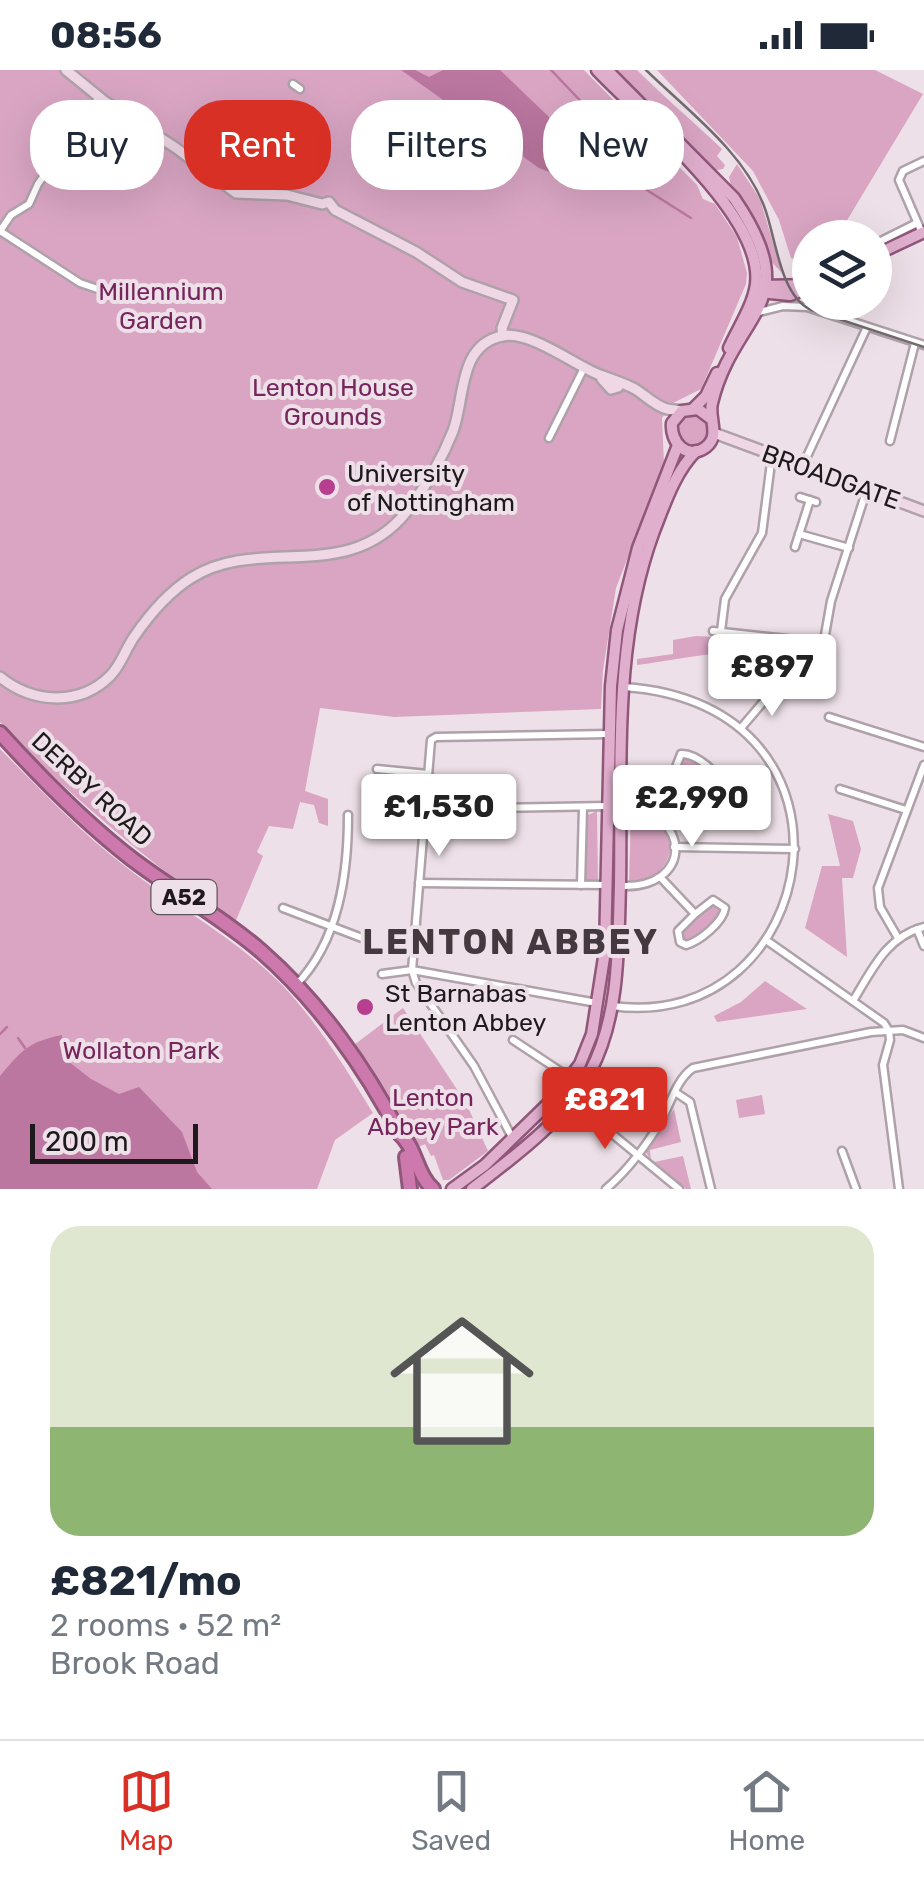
<!DOCTYPE html>
<html lang="en">
<head>
<meta charset="utf-8">
<style>
	body { margin:0; font-family:Rubik,sans-serif; background:#f6f6f7; color:#1f2937; height:100vh; display:flex; flex-direction:column; font-size:38px; white-space:nowrap }
	* { box-sizing:border-box; margin:0 }
	p { font-size:32px; color:#747a83 }
	.icon { flex:none; width:55px; height:55px; fill:none; stroke:currentColor; stroke-width:2; stroke-linecap:round; stroke-linejoin:round }
	.map { position:relative; height:1119px; overflow:hidden }
	.details { display:flex; flex-direction:column; background:#fff; flex:1 }
	.details>* { flex:none }
	.banner { position:absolute; left:30px; top:30px; width:865px; height:90px; display:flex; gap:20px }
	.controls { position:absolute; left:792px; top:150px; display:grid; gap:20px }
	.controls a { display:grid; place-items:center; width:100px; height:100px; border-radius:50%; background:#fff; box-shadow:0 10px 40px #0002; font-size:50px }
	.scale { position:absolute; left:30px; bottom:25px; width:168px; box-sizing:border-box; padding-left:10px; border:5px solid #1e191c; border-top:0; font-size:28px; line-height:35px; white-space:nowrap; color:#1e191c; -webkit-text-stroke:8px #eee0e8; paint-order:stroke }
	.price { position:absolute; translate:-50% -85px; padding:0 22px; border-radius:10px; background:#fff; color:#222; font-size:32px; line-height:65px; filter:drop-shadow(0 2px 5px #0008) }
	.price::after { content:''; position:absolute; left:50%; top:60px; width:30px; height:22px; margin-left:-15px; background:inherit; clip-path:polygon(0 0,100% 0,50% 100%) }
	.price.selected { background:#d93025; color:#fff }
	ul { padding:0; list-style:none }
	li { display:grid; align-content:center; gap:20px; height:530px; padding:0 50px }
	li+li { border-top:2px solid #e0e1e3 }
	li span { display:grid; place-items:center; height:310px; border-radius:30px; color:#555 }
	li>.icon { margin-inline-start:auto }
	span .icon { width:180px; height:180px; fill:#fffc; stroke-width:1 }
	li b { font-size:42px }
	.tag { padding:0 35px; border-radius:40px; background:#fff; box-shadow:0 10px 40px #0002; font-size:35px; line-height:90px }
	.tag.selected { background:#d93025; color:#fff }
	.status { display:flex; justify-content:space-between; align-items:center; height:70px; padding:0 50px; background:#fff; direction:ltr }
	.status svg { height:28px; fill:currentColor }
	.tab-bar { display:flex; justify-content:space-around; align-items:center; height:140px; border-top:2px solid #e0e1e3; background:#fff; font-size:28px; color:#747a83 }
	.tab-bar a { display:grid; justify-items:center; gap:5px }
	.tab-bar .selected { color:#d93025 }
	.map>svg:first-child { display:block }
	.green { fill:#d9a5c3 }
	.water { fill:#bb77a0 }
	.lines { fill:none; stroke-linecap:round; stroke-linejoin:round }
	.stream { stroke:#bb77a0; stroke-width:2.5 }
	.street-casing { stroke:#afa1a9; stroke-width:11 }
	.secondary-casing { stroke:#afa1a9; stroke-width:14 }
	.primary-casing { stroke:#90577a; stroke-width:15 }
	.highway-casing { stroke:#90577a; stroke-width:18 }
	.street { stroke:#fff; stroke-width:6 }
	.secondary { stroke:#f0d7e6; stroke-width:9 }
	.primary { stroke:#e1afce; stroke-width:10 }
	.highway { stroke:#cd79ad; stroke-width:12 }
	.tram { stroke:#736b70; stroke-width:2.5 }
	.poi-dot { fill:#b83e90; stroke:#eee0e8; stroke-width:4 }
	.labels { text-anchor:middle; dominant-baseline:central; stroke-width:8; stroke-linejoin:round; paint-order:stroke }
	.shield { fill:#eee0e8; stroke:#5c5559; stroke-width:2.5 }
	.shield-label { font-size:22px; font-weight:bold; fill:#1e191c }
	.park-label { font-size:25px; fill:#77265d; stroke:#eee0e8 }
	.poi-label { font-size:25px; fill:#1e191c; stroke:#eee0e8; text-anchor:start }
	.street-label { font-size:25px; fill:#1e191c; stroke:#eee0e8 }
	.district-label { font-size:35px; font-weight:bold; letter-spacing:2.5px; fill:#453940; stroke:#eee0e8 }
</style>
</head>
<body>
<div class="status"><b>08:56</b><svg viewBox="0 0 49 12"><path d="M0 12V9h3v3zM5 12V6h3v6zM10 12V3h3v9zM15 12V0h3v12zM26 1h20v11H26zM47 4h2v5h-2z"/></svg></div>
<div class="map">
<svg width="924" height="1119" viewBox="0 0 924 1119">
	<rect width="100%" height="100%" fill="#eee0e8"/>
	<g class="green">
		<path d="M0 0H584L697 115 703 129 715 134 737 167 747 203 746 214 701 319 673 333 662 348 664 394 616 518 603 600 601 639 394 647 320 638 305 721 328 729V756L319 753 314 735 300 732 293 759 269 756 257 782 263 786 234 855C152 792 70 729 0 652Z"/>
		<path d="M613 0H637C665 28 694 52 722 79L717 86 725 95 723 99 711 101Z"/>
		<path d="M657 0H875L923 24 837 167 810 168V195L791 188 779 150 753 101Z"/>
		<path d="M737 94 760 129 782 203 765 185 746 137 732 121 729 107Z"/>
		<circle cx="693" cy="359" r="16"/>
		<path d="M696 566 777 570V582L789 589 799 590 801 573 820 575 818 584 797 595C754 570 685 589 637 595V589L673 584V570Z"/>
		<path d="M0 679C39 718 78 760 122 794 173 835 234 867 280 913 317 951 346 999 373 1043L335 1070 317 1119H0Z"/>
		<path d="M682 686H690L719 711V722L709 723 680 698Z"/>
		<path d="M597 741 598 810 585 812 588 745Z"/>
		<path d="M631 741C680 743 686 809 629 812Z"/>
		<path d="M828 744 853 751 861 779 853 808H842L847 887 805 858 822 796H840Z"/>
		<path d="M714 834 720 837 722 844 691 872 681 868 682 860Z"/>
		<path d="M765 911 807 939 717 952 714 946 741 932Z"/>
		<path d="M403 938 466 1033 488 1081 449 1110H443L434 1085 431 1086 425 1074 414 1079 391 1031 354 975Z"/>
		<path d="M762 1025 765 1044 739 1048 736 1030Z"/>
		<path d="M674 1039 681 1072 650 1080 651 1091 646 1082Z"/>
		<path d="M683 1086 691 1119H686L654 1092Z"/>
	</g>
	<g class="water">
		<path d="M401 0H415L429 7 443 0H500L549 47 557 59 585 77 587 88 596 91 608 105 604 112 595 106 589 108 582 104 561 107 539 98Z"/>
		<path d="M62 965 64 988 91 1009 119 1024 139 1017 182 1062 197 1102 212 1119H0V1006C22 980 28 972 62 965Z"/>
	</g>
	<g class="lines">
		<g class="stream">
			<path d="M551 0 593 44 636 81 642 117 691 148"/>
			<path d="M0 964 7 957"/>
			<path d="M18 968 25 978"/>
		</g>
		<defs>
			<g id="street">
				<path d="M293 14 300 19"/>
				<path d="M0 161 11 145 29 134 38 114 99 28"/>
				<path d="M0 161 80 213 118 226 127 218"/>
				<path d="M922 163 899 110 903 101 924 91"/>
				<path d="M875 174 917 153"/>
				<path d="M759 242 783 236 807 237 924 275"/>
				<path d="M549 368 584 298"/>
				<path d="M890 371 915 273"/>
				<path d="M802 397 867 257"/>
				<path d="M800 427 816 432"/>
				<path d="M799 464 849 478"/>
				<path d="M795 477 810 430"/>
				<path d="M713 561 823 573"/>
				<path d="M721 561 725 529 762 463 772 385"/>
				<path d="M819 599 831 531 867 419"/>
				<path d="M829 647 924 677"/>
				<path d="M741 658 776 617"/>
				<path d="M377 699 428 704"/>
				<path d="M840 719 906 740"/>
				<path d="M425 739 608 736"/>
				<path d="M662 748 693 712 676 697 681 684C696 683 720 704 724 718L713 726 693 712"/>
				<path d="M674 777 795 779"/>
				<path d="M661 808 695 844 713 830 725 838C723 852 700 871 686 875L680 872 678 861 695 844"/>
				<path d="M419 813 606 815"/>
				<path d="M581 815 583 737"/>
				<path d="M621 816C693 819 694 742 621 736"/>
				<path d="M283 838 362 868"/>
				<path d="M917 859 924 876"/>
				<path d="M898 868 880 837 878 818 924 695"/>
				<path d="M766 870 884 953 889 961"/>
				<path d="M382 904 412 900 597 933"/>
				<path d="M296 915C339 871 348 804 348 745"/>
				<path d="M853 931C872 900 886 867 924 857"/>
				<path d="M612 936C822 965 880 634 624 617"/>
				<path d="M889 961 890 970 883 995 899 1119"/>
				<path d="M513 970 569 1007"/>
				<path d="M675 1022 690 1032 711 1119"/>
				<path d="M571 1030 679 1119"/>
				<path d="M513 1069 474 996 416 913 412 900 431 670 436 667 609 664"/>
				<path d="M842 1081 856 1119"/>
				<path d="M606 1119C628 1100 646 1076 661 1051 671 1033 676 1010 693 998L871 962 903 960 924 968"/>
			</g>
			<g id="secondary">
				<path d="M66 0 104 31 176 78 236 123 287 125 322 134 329 132 335 140 416 182 462 212 513 230 502 258 503 266"/>
				<path d="M602 309 611 319 618 317"/>
				<path d="M714 363 924 441"/>
				<path d="M0 607C32 633 79 637 110 606 121 595 125 580 134 567 149 545 169 522 191 508 260 464 348 517 408 440 426 416 442 389 453 361 465 329 458 275 502 266 530 260 574 295 600 305 611 309 624 313 635 319 645 325 655 336 667 339 672 340 677 340 682 341"/>
			</g>
			<g id="primary">
				<path d="M597 0C642 48 764 145 756 214 753 236 738 258 729 278"/>
				<path d="M607 0 734 128C808 236 734 241 712 333 708 348 721 365 706 377 687 391 670 372 672 353L682 341 698 339 710 348"/>
				<path d="M875 185 924 162"/>
				<path d="M761 216 810 215"/>
				<path d="M760 222 790 225 810 217"/>
				<path d="M694 338 706 326 717 303"/>
				<path d="M452 1119 485 1095 556 1026 580 994 592 964 605 881 611 616 617 560 638 478 678 375"/>
				<path d="M472 1119C515 1086 565 1050 590 1002 620 946 618 877 620 815 622 697 612 574 654 461 665 433 675 402 696 381"/>
			</g>
			<g id="highway">
				<path d="M0 663C40 707 84 752 132 789 174 821 222 847 262 882 318 931 365 997 399 1063 416 1077 416 1104 433 1119"/>
				<path d="M406 1087 410 1119"/>
			</g>
		</defs>
		<use href="#street" class="street-casing"/>
		<use href="#secondary" class="secondary-casing"/>
		<use href="#primary" class="primary-casing"/>
		<use href="#highway" class="highway-casing"/>
		<use href="#street" class="street"/>
		<use href="#secondary" class="secondary"/>
		<use href="#primary" class="primary"/>
		<use href="#highway" class="highway"/>
		<path class="tram" d="M646 0C687 40 743 81 764 136 776 166 779 225 811 240L924 277"/>
	</g>
	<g class="poi-dot">
		<circle cx="327" cy="417" r="10"/>
		<circle cx="365" cy="937" r="10"/>
	</g>
	<g class="labels">
		<rect class="shield" x="151.5" y="810" width="65" height="34" rx="8"/>
		<g class="shield-label">
			<text x="184" y="827">A52</text>
		</g>
		<g class="park-label">
			<text x="161" y="221">Millennium<tspan x="161" dy="29">Garden</tspan></text>
			<text x="333" y="317">Lenton House<tspan x="333" dy="29">Grounds</tspan></text>
			<text x="141" y="980">Wollaton Park</text>
			<text x="433" y="1027">Lenton<tspan x="433" dy="29">Abbey Park</tspan></text>
		</g>
		<g class="poi-label">
			<text x="347" y="403">University<tspan x="347" dy="29">of Nottingham</tspan></text>
			<text x="385" y="923">St Barnabas<tspan x="385" dy="29">Lenton Abbey</tspan></text>
		</g>
		<g class="street-label">
			<text transform="translate(831 407) rotate(20)">BROADGATE</text>
			<text transform="translate(92 719) rotate(43)">DERBY ROAD</text>
		</g>
		<g class="district-label">
			<text x="511" y="872">LENTON ABBEY</text>
		</g>
	</g>
</svg>
<div class="controls">
<a><svg class="icon" aria-label="layers" viewBox="0 0 24 24"><path d="M12 4l9 5-9 5-9-5zM3 14l9 5 9-5"/></svg></a>
</div>
<div class="scale">200 m</div>
<b class="price" style="left:772px;top:649px">£897</b>
<b class="price" style="left:692px;top:780px">£2,990</b>
<b class="price" style="left:439px;top:789px">£1,530</b>
<b class="price selected" style="left:605px;top:1082px">£821</b>
<div class="banner">
<a class="tag">Buy</a>
<a class="tag selected">Rent</a>
<a class="tag">Filters</a>
<a class="tag">New</a>
</div>
</div>
<section class="details">
<ul>
<li><span style="background:linear-gradient(#dfe7d0 65%,#8fb573 0)"><svg class="icon" aria-label="home" viewBox="0 0 24 24"><path d="M3 11l9-7 9 7M6 9v11h12V9"/></svg></span><div><b>£821/mo</b><p>2 rooms · 52 m²</p><p>Brook Road</p></div></li>
</ul>
</section>
<nav class="tab-bar">
<a class="selected"><svg class="icon" aria-label="map" viewBox="0 0 24 24"><path d="M3 6l6-2 6 2 6-2v14l-6 2-6-2-6 2zM9 4v14M15 6v14"/></svg>Map</a>
<a><svg class="icon" aria-label="saved" viewBox="0 0 24 24"><path d="M7 4h10v16l-5-4-5 4z"/></svg>Saved</a>
<a><svg class="icon" aria-label="home" viewBox="0 0 24 24"><path d="M3 11l9-7 9 7M6 9v11h12V9"/></svg>Home</a>
</nav>
</body>
</html>
